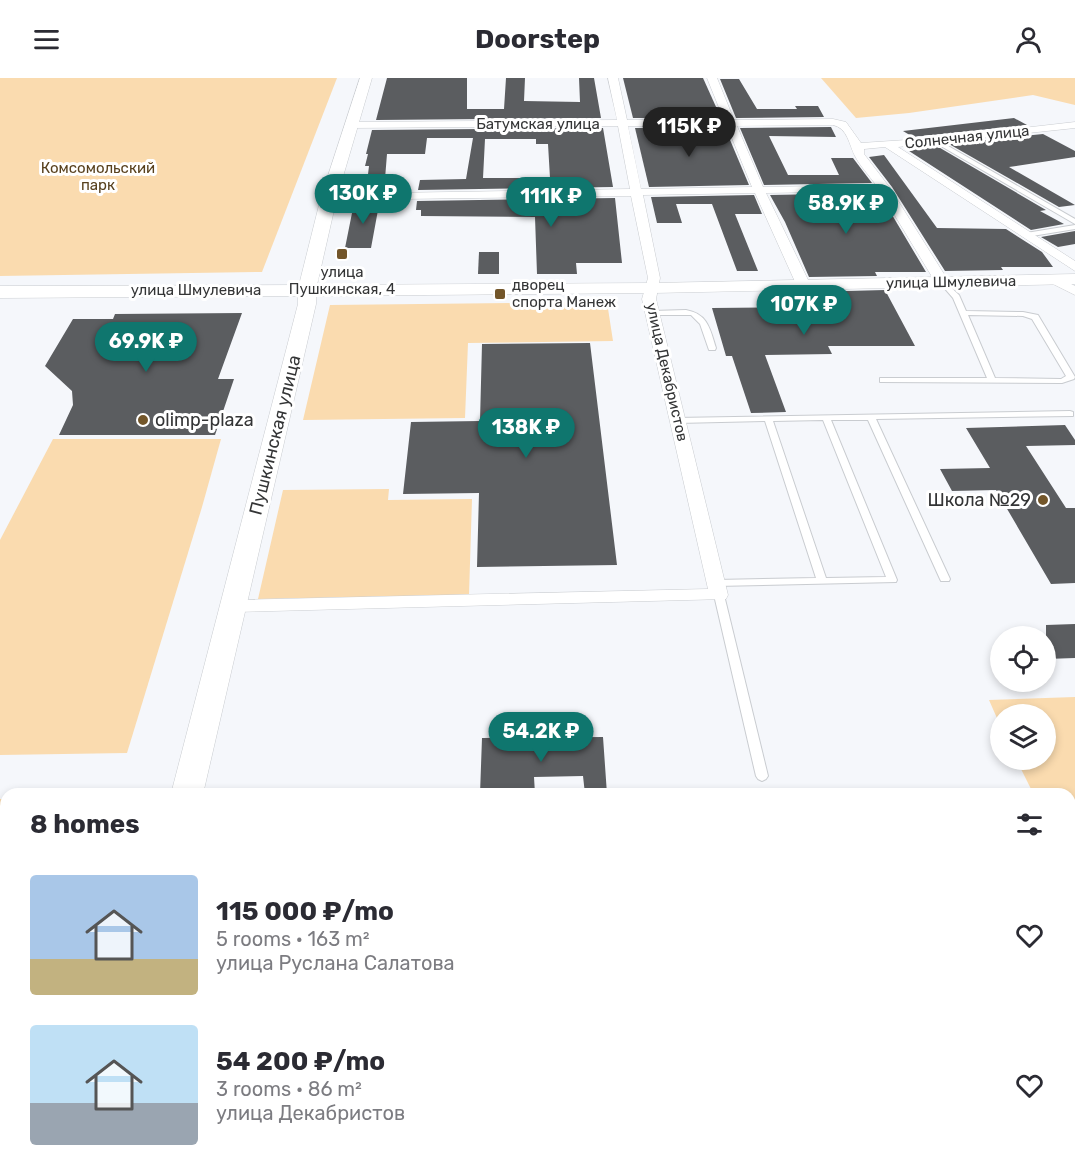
<!DOCTYPE html>
<html lang="en">
<head>
<meta charset="utf-8">
<style>
	body { margin:0; font-family:Rubik,sans-serif; background:#f7f7f7; color:#2b2b33; height:100vh; display:flex; flex-direction:column; font-size:22px; white-space:nowrap }
	* { box-sizing:border-box; margin:0 }
	p { font-size:20px; color:#7c7c81 }
	.icon { flex:none; width:33px; height:33px; fill:none; stroke:currentColor; stroke-width:2; stroke-linecap:round; stroke-linejoin:round }
	.map { position:relative; flex:1; overflow:hidden }
	.drawer { position:absolute; left:0px; top:710px; width:1076px; height:386px; display:flex; flex-direction:column; background:#fff; border-radius:18px 18px 0 0; box-shadow:0 3px 9px #0003 }
	.drawer>* { flex:none }
	.buttons { position:absolute; left:990px; top:548px; display:grid; gap:12px }
	.buttons a { display:grid; place-items:center; width:66px; height:66px; border-radius:50%; background:#fff; box-shadow:0 3px 9px #0003; font-size:30px }
	.price { position:absolute; translate:-50% -51px; padding:0 14px; border-radius:21px; background:#0f766e; color:#fff; font-size:20px; line-height:39px; filter:drop-shadow(0 2px 3px #0008) }
	.price::after { content:''; position:absolute; left:50%; top:36px; width:18px; height:14px; margin-left:-9px; background:inherit; clip-path:polygon(0 0,100% 0,50% 100%) }
	.price.on { background:#222; color:#fff }
	ul { padding:0; list-style:none }
	li { display:flex; align-items:center; gap:18px; height:150px; padding:0 30px }
	li span { display:grid; place-items:center; flex:none; width:168px; height:120px; border-radius:6px; color:#555 }
	li>.icon { margin-inline-start:auto }
	span .icon { width:72px; height:72px; fill:#fffc; stroke-width:1 }
	li b { font-size:26px }
	h2 { display:flex; justify-content:space-between; align-items:center; height:72px; padding:0 30px; font-size:26px }
	header { display:flex; justify-content:space-between; align-items:center; height:78px; padding:0 30px; background:#fff; font-size:27px; font-weight:700 }
	.map>svg:first-child { display:block }
	.green { fill:#fadbaf }
	.building { fill:#5b5d60; fill-rule:evenodd }
	.lines { fill:none; stroke-linecap:round; stroke-linejoin:round }
	.lane-casing { stroke:#c9ccd0; stroke-width:2 }
	.street-casing { stroke:#c9ccd0; stroke-width:1 }
	.secondary-casing { stroke:#c9ccd0; stroke-width:1 }
	.lane { fill:#fff; fill-rule:evenodd }
	.street { fill:#fff; fill-rule:evenodd }
	.secondary { fill:#fff; fill-rule:evenodd }
	.poi-dot { fill:#73562a; stroke:#fff; stroke-width:2 }
	.labels { text-anchor:middle; dominant-baseline:central; stroke-width:6; stroke-linejoin:round; paint-order:stroke }
	.far-street-label { font-size:15px; fill:#343536; stroke:#fff }
	.far-park-label { font-size:15px; fill:#58411e; stroke:#fff }
	.far-poi-label { font-size:15px; fill:#343536; stroke:#fff }
	.poi-label { font-size:18px; fill:#343536; stroke:#fff; text-anchor:start }
	.street-label { font-size:18px; fill:#343536; stroke:#fff }
</style>
</head>
<body>
<header><svg class="icon" aria-label="menu" viewBox="0 0 24 24"><path d="M4 6h16M4 12h16M4 18h16"/></svg>Doorstep<svg class="icon" aria-label="person" viewBox="0 0 24 24"><circle cx="12" cy="8" r="4"/><path d="M4 21q1-7 8-7t8 7"/></svg></header>
<div class="map">
<svg width="1075" height="1094" viewBox="0 0 1075 1094">
	<rect width="100%" height="100%" fill="#f5f7fb"/>
	<g class="green">
		<path d="M0 0H337L262 194 0 198Z"/>
		<path d="M821 0H1075V27L1033 17 909 35 856 40Z"/>
		<path d="M607 224 613 263 468 265 465 340 303 342 330 227Z"/>
		<path d="M53 361H221L202 429 127 675 0 677V462Z"/>
		<path d="M389 411 388 422 472 421 469 517 258 521 283 412Z"/>
		<path d="M1075 619V804L1070 793V716L1033 715 1016 681H1046V636H1000V647L989 622Z"/>
		<rect x="0" y="721" width="6" height="139"/>
	</g>
	<g class="building">
		<path d="M387 0H467V31H504L506 0H525L524 23 580 24 579 0H594L601 40 376 42Z"/>
		<path d="M623 0H703L721 40H633Z"/>
		<path d="M720 1H739L757 31H797L795 28H818L824 39 736 40Z"/>
		<path d="M1014 40 1027 47 913 59 903 53Z"/>
		<path d="M831 49 836 59 769 58 788 97H839L831 80H853L872 105 764 107 740 50Z"/>
		<path d="M603 50 613 109 418 112 420 102 466 101 473 60H427L425 76H387L384 113H366L369 88H365L368 76H366L372 52ZM485 61H536V66H548L550 100H483Z"/>
		<path d="M635 50H725L749 107 649 109Z"/>
		<path d="M1043 56 1075 73V79L1009 89 1075 127 1059 129 949 66Z"/>
		<path d="M935 67 1046 132 1040 133 1064 146 1031 152 909 73Z"/>
		<path d="M884 77 937 150 1006 151 1042 174 1053 189H1001L1003 192 945 193 892 109 869 79Z"/>
		<path d="M879 115 926 194H875L877 198 809 199 785 144 770 117Z"/>
		<path d="M754 117 762 136H735L758 193H737L712 126H676L682 145H657L651 119Z"/>
		<path d="M615 120 622 185H576L577 196H537L535 139 421 138V132H416L417 123Z"/>
		<path d="M384 124 383 132H378L371 170H345L354 125Z"/>
		<path d="M1075 153V166L1058 169 1041 159Z"/>
		<path d="M479 174H499V196H478Z"/>
		<path d="M885 212 915 268H828L832 276 765 277 786 334 751 335 732 278H726L712 230 815 229 809 214Z"/>
		<path d="M242 235 218 301H234L215 357H59L73 327 72 313 45 288 73 241H113L115 236Z"/>
		<path d="M590 265 617 487 477 489 479 415 403 416 411 344 480 343 482 266Z"/>
		<path d="M1065 347 1075 362V367L1026 368 1066 430H1075V505L1051 506 996 412 952 413 940 391 990 390 966 350Z"/>
		<path d="M1075 546V580L1046 581V547Z"/>
		<path d="M603 659 607 716H585L583 698 534 699 535 716H480L482 660Z"/>
	</g>
	<g class="lines">
		<defs>
			<g id="lane">
				<path d="M936 61 1075 141V146L934 64 933 63Z"/>
				<path d="M1075 147V151L1026 159 1023 157 1026 155Z"/>
				<path d="M940 203H944L959 217 966 233 1023 234 1038 237 1075 299 1074 301 1062 305 880 304V300H987L953 220 940 205ZM968 237 1023 238 1032 241 1066 298 1061 301 995 300Z"/>
				<path d="M686 232C708 236 710 251 716 270L715 272H709L700 246 691 237H652L648 235 652 233Z"/>
				<path d="M1070 333 1073 334V338L876 341 950 501 949 503H941L940 501 868 342H831L897 502 896 504 716 508 711 505 716 502 816 500 765 343 678 345 674 342 675 340ZM823 342 886 499 826 500 773 343Z"/>
				<path d="M719 514 724 517 768 698 766 701 762 703 758 701 756 698 714 517Z"/>
				<path d="M754 1089H770L771 1094H755Z"/>
			</g>
			<g id="street">
				<path d="M608 0H618L627 42H724L707 0H717L734 42 833 41 846 44 861 65 936 60 1075 44V50L898 69 1075 183V193L885 69 864 71V76L890 110 949 204 947 207H937L880 113 766 115 810 206 803 210 796 206 755 115 643 117 660 200 656 221 728 517 726 521 234 534 227 532 224 528 227 524 234 522 708 511 642 221 648 200 631 118 329 122 323 119 329 116 630 111 618 48 350 50 345 47 350 44 617 42ZM833 47C848 50 849 67 855 78 860 88 869 97 876 107L763 109 737 48ZM628 48H727L752 109 641 111Z"/>
				<path d="M1056 198 1075 208V217L1051 205 1049 202Z"/>
				<rect x="1070" y="962" width="5" height="26"/>
			</g>
			<g id="secondary">
				<path d="M360 0H372L337 119 317 207 653 205 1075 196V206L653 215 316 218V226L203 716H171L298 226V218L0 220V208L299 207 321 119Z"/>
				<path d="M70 1089H112L110 1094H68Z"/>
			</g>
		</defs>
		<use href="#lane" class="lane-casing"/>
		<use href="#street" class="street-casing"/>
		<use href="#secondary" class="secondary-casing"/>
		<use href="#lane" class="lane"/>
		<use href="#street" class="street"/>
		<use href="#secondary" class="secondary"/>
	</g>
	<g class="poi-dot">
		<rect x="336" y="170" width="12" height="12" rx="3"/>
		<rect x="494" y="210" width="12" height="12" rx="3"/>
		<circle cx="143" cy="342" r="6"/>
		<circle cx="1043" cy="422" r="6"/>
	</g>
	<g class="labels">
		<g class="far-street-label">
			<text x="538" y="46">Батумская улица</text>
			<text transform="translate(967 59) rotate(-6)">Солнечная улица</text>
			<text transform="translate(951 204) rotate(-1)">улица Шмулевича</text>
			<text x="196" y="212">улица Шмулевича</text>
			<text transform="translate(667 294) rotate(77)">улица Декабристов</text>
		</g>
		<g class="far-park-label">
			<text x="98" y="90">Комсомольский<tspan x="98" dy="17">парк</tspan></text>
		</g>
		<g class="far-poi-label">
			<text x="342" y="194">улица<tspan x="342" dy="17">Пушкинская, 4</tspan></text>
			<text x="512" y="207" text-anchor="start">дворец<tspan x="512" dy="17">спорта Манеж</tspan></text>
		</g>
		<g class="poi-label">
			<text x="155" y="342">olimp-plaza</text>
			<text x="1031" y="422" text-anchor="end">Школа №29</text>
		</g>
		<g class="street-label">
			<text transform="translate(275 357) rotate(-76)">Пушкинская улица</text>
		</g>
	</g>
</svg>
<div class="buttons">
<a><svg class="icon" aria-label="locate" viewBox="0 0 24 24"><circle cx="12" cy="12" r="6"/><path d="M12 2v4M12 18v4M2 12h4M18 12h4"/></svg></a>
<a><svg class="icon" aria-label="layers" viewBox="0 0 24 24"><path d="M12 4l9 5-9 5-9-5zM3 14l9 5 9-5"/></svg></a>
</div>
<b class="price on" style="left:689px;top:80px">115K ₽</b>
<b class="price" style="left:363px;top:147px">130K ₽</b>
<b class="price" style="left:551px;top:150px">111K ₽</b>
<b class="price" style="left:846px;top:157px">58.9K ₽</b>
<b class="price" style="left:804px;top:258px">107K ₽</b>
<b class="price" style="left:146px;top:295px">69.9K ₽</b>
<b class="price" style="left:526px;top:381px">138K ₽</b>
<b class="price" style="left:541px;top:685px">54.2K ₽</b>
<section class="drawer">
<h2>8 homes<svg class="icon" aria-label="filters" viewBox="0 0 24 24"><path d="M4 7h16M4 17h16"/><circle cx="9" cy="7" r="2"/><circle cx="15" cy="17" r="2"/></svg></h2>
<ul>
<li><span style="background:linear-gradient(#a9c7e8 70%,#c2b280 0)"><svg class="icon" aria-label="home" viewBox="0 0 24 24"><path d="M3 11l9-7 9 7M6 9v11h12V9"/></svg></span><div><b>115 000 ₽/mo</b><p>5 rooms · 163 m²</p><p>улица Руслана Салатова</p></div><svg class="icon" aria-label="heart" viewBox="0 0 24 24"><path d="M12 20l-8-8c-3-5 5-10 8-4 3-6 11-1 8 4z"/></svg></li>
<li><span style="background:linear-gradient(#bfe0f5 65%,#9aa5b1 0)"><svg class="icon" aria-label="home" viewBox="0 0 24 24"><path d="M3 11l9-7 9 7M6 9v11h12V9"/></svg></span><div><b>54 200 ₽/mo</b><p>3 rooms · 86 m²</p><p>улица Декабристов</p></div><svg class="icon" aria-label="heart" viewBox="0 0 24 24"><path d="M12 20l-8-8c-3-5 5-10 8-4 3-6 11-1 8 4z"/></svg></li>
</ul>
</section>
</div>
</body>
</html>
